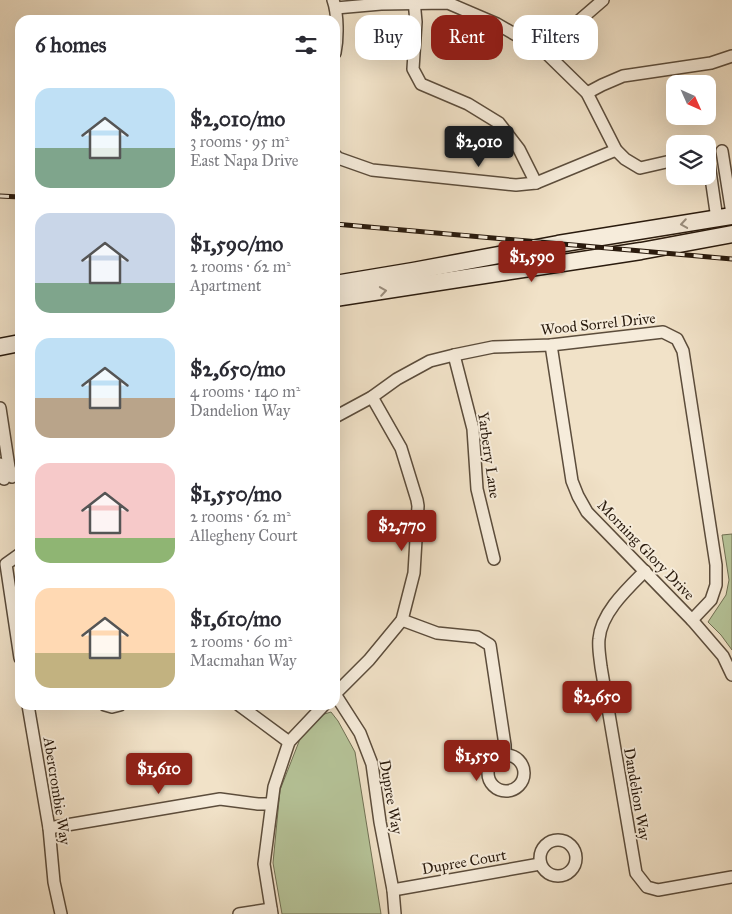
<!DOCTYPE html>
<html lang="en">
<head>
<meta charset="utf-8">
<style>
	body { margin:0; font-family:"IM FELL Great Primer",serif; background:#f7f7f7; color:#2b2b33; height:100vh; display:flex; flex-direction:column; font-size:19px; white-space:nowrap }
	* { box-sizing:border-box; margin:0 }
	p { font-size:16px; color:#7c7c81 }
	.icon { flex:none; width:28px; height:28px; fill:none; stroke:currentColor; stroke-width:2; stroke-linecap:round; stroke-linejoin:round }
	.map { position:relative; flex:1; overflow:hidden }
	.sheet { position:absolute; left:15px; top:15px; width:325px; height:695px; display:flex; flex-direction:column; background:#fff; border-radius:15px; box-shadow:0 5px 20px #0002 }
	.sheet>* { flex:none }
	.top-card { position:absolute; left:355px; top:15px; width:301px; height:45px; display:flex; gap:10px }
	.needle { width:32px; rotate:135deg }
	.buttons { position:absolute; left:666px; top:75px; display:grid; gap:10px }
	.buttons a { display:grid; place-items:center; width:50px; height:50px; border-radius:10px; background:#fff; box-shadow:0 5px 20px #0002; font-size:25px }
	.price { position:absolute; translate:-50% -42px; padding:0 11px; border-radius:5px; background:#8f2418; color:#fff; font-size:16px; line-height:32px; filter:drop-shadow(0 1px 2px #0008) }
	.price::after { content:''; position:absolute; left:50%; top:30px; width:15px; height:11px; margin-left:-8px; background:inherit; clip-path:polygon(0 0,100% 0,50% 100%) }
	.price.on { background:#222; color:#fff }
	ul { padding:0; list-style:none }
	li { display:flex; align-items:center; gap:15px; height:125px; padding:0 20px }
	li span { display:grid; place-items:center; flex:none; width:140px; height:100px; border-radius:15px; color:#555 }
	li>.icon { margin-inline-start:auto }
	span .icon { width:60px; height:60px; fill:#fffc; stroke-width:1 }
	li b { font-size:21px }
	h2 { display:flex; justify-content:space-between; align-items:center; height:60px; padding:0 20px; font-size:21px }
	.tag { padding:0 18px; border-radius:15px; background:#fff; box-shadow:0 5px 20px #0002; font-size:18px; line-height:45px }
	.tag.on { background:#8f2418; color:#fff }
	.map>svg:first-child { display:block }
	.green { fill:#b6c499; stroke:#707054 }
	.lines { fill:none; stroke-linecap:round; stroke-linejoin:round }
	.minor-casing { stroke:#5c4d3c; stroke-width:14 }
	.secondary-casing { stroke:#2a1b0e; stroke-width:19 }
	.minor { stroke:#f6ecdb; stroke-width:11 }
	.secondary { stroke:#f6ecdb; stroke-width:16 }
	.rail-casing { stroke:#2a1b0e; stroke-width:5 }
	.rail { stroke:#f6ecdb; stroke-width:3; stroke-dasharray:9; stroke-linecap:butt }
	.oneway { stroke:#9a8e7f }
	.labels { text-anchor:middle; dominant-baseline:central; stroke-width:4; stroke-linejoin:round; paint-order:stroke }
	.street-label { font-size:15px; fill:#2a1b0e; stroke:#f6ecdb }
</style>
</head>
<body>
<div class="map">
<svg width="732" height="914" viewBox="0 0 732 914">
	<rect width="100%" height="100%" fill="#f1e2c8"/>
	<filter id="stains"><feTurbulence type="fractalNoise" baseFrequency=".004" numOctaves="4"/><feColorMatrix values="0 0 0 0 .2 0 0 0 0 .09 0 0 0 0 .02 0 0 0 .5 -.17"/></filter>
	<radialGradient id="worn" r=".72"><stop offset=".6" stop-color="#630" stop-opacity="0"/><stop offset="1" stop-color="#630" stop-opacity=".3"/></radialGradient>
	<g class="green">
		<path d="M732 534V650L721 635 708 622 726 595 729 580 722 535Z"/>
		<path d="M331 712 338 721 355 752 381 914H282L273 863 280 790 300 739 321 715Z"/>
	</g>
	<g class="lines">
		<defs>
			<g id="minor">
				<path d="M333 0C338 14 338 38 335 53"/>
				<path d="M414 0 416 22 413 69 421 84 468 104 499 123 519 149 536 183"/>
				<path d="M336 8 381 4 448 3 497 24 544 51 587 93 616 150 625 159 640 168 675 160"/>
				<path d="M544 51 603 0"/>
				<path d="M587 93 602 85 623 76 711 63 732 56"/>
				<path d="M722 151 732 214"/>
				<path d="M335 155 338 158 372 170 516 185 536 183 616 150"/>
				<path d="M708 157 717 219"/>
				<path d="M551 345 572 481 578 496 587 512 692 620 723 656 732 675"/>
				<path d="M454 355 473 429 477 489 494 559"/>
				<path d="M0 408 9 467 12 477"/>
				<path d="M335 417 372 397 397 379 430 361 454 355 493 347 551 345 663 332 677 339 683 351 716 565V585L711 600 692 620"/>
				<path d="M0 464 4 479"/>
				<path d="M20 554 6 564 20 658"/>
				<path d="M645 571C627 589 601 613 599 639 598 648 600 658 601 667L636 873 647 887 658 890 732 877"/>
				<path d="M402 620 437 633 477 637 490 645 505 745V755"/>
				<path d="M335 694 369 660 402 620 414 573 418 506 417 500 401 448 372 397"/>
				<path d="M335 694 360 733 372 764 380 822 393 890 395 914"/>
				<path d="M28 705 49 828 54 882 61 914"/>
				<path d="M105 705 112 707 120 705"/>
				<path d="M239 705 289 742"/>
				<circle cx="506" cy="773" r="18"/>
				<path d="M49 828 220 799 258 804H271"/>
				<circle cx="558" cy="858" r="18"/>
				<path d="M393 890 540 864"/>
				<path d="M239 914 271 909"/>
				<path d="M272 914 264 864 274 787 289 742 324 705"/>
			</g>
			<g id="secondary">
				<path d="M335 284 413 271 558 244 732 216"/>
				<path d="M335 298 641 251 732 234"/>
				<path d="M0 347 20 343"/>
			</g>
		</defs>
		<use href="#minor" class="minor-casing"/>
		<use href="#secondary" class="secondary-casing"/>
		<use href="#minor" class="minor"/>
		<use href="#secondary" class="secondary"/>
		<defs>
			<g id="rail">
				<path d="M0 196 20 197"/>
				<path d="M335 224 732 259"/>
			</g>
		</defs>
		<use href="#rail" class="rail-casing"/>
		<use href="#rail" class="rail"/>
	</g>
	<defs><path id="oneway-chevron" d="M-2-3.5L2.5 0L-2 3.5" fill="none" stroke-width="1.6" stroke-linecap="round" stroke-linejoin="round" transform="scale(1.25)"/></defs>
	<g class="oneway">
		<use href="#oneway-chevron" transform="translate(684 224) rotate(171)"/>
		<use href="#oneway-chevron" transform="translate(383 291) rotate(-9)"/>
	</g>
	<g class="labels">
		<g class="street-label">
			<text transform="translate(598 324) rotate(-6)">Wood Sorrel Drive</text>
			<text transform="translate(489 455) rotate(82)">Yarberry Lane</text>
			<text transform="translate(646 550) rotate(46)">Morning Glory Drive</text>
			<text transform="translate(57 791) rotate(81)">Abercrombie Way</text>
			<text transform="translate(637 794) rotate(80)">Dandelion Way</text>
			<text transform="translate(391 797) rotate(80)">Dupree Way</text>
			<text transform="translate(464 862) rotate(-10)">Dupree Court</text>
		</g>
	</g>
	<rect width="100%" height="100%" filter="url(#stains)"/>
	<rect width="100%" height="100%" fill="url(#worn)"/>
</svg>
<div class="buttons">
<a><svg class="needle" viewBox="-14 -14 28 28"><path d="M0-13l5 13h-10z" fill="#e53935"/><path d="M0 13l5-13h-10z" fill="#7c7c81"/></svg></a>
<a><svg class="icon" aria-label="layers" viewBox="0 0 24 24"><path d="M12 4l9 5-9 5-9-5zM3 14l9 5 9-5"/></svg></a>
</div>
<b class="price on" style="left:479px;top:168px">$2,010</b>
<b class="price" style="left:532px;top:283px">$1,590</b>
<b class="price" style="left:402px;top:552px">$2,770</b>
<b class="price" style="left:597px;top:723px">$2,650</b>
<b class="price" style="left:477px;top:782px">$1,550</b>
<b class="price" style="left:159px;top:795px">$1,610</b>
<div class="top-card">
<a class="tag">Buy</a>
<a class="tag on">Rent</a>
<a class="tag">Filters</a>
</div>
<section class="sheet">
<h2>6 homes<svg class="icon" aria-label="filters" viewBox="0 0 24 24"><path d="M4 7h16M4 17h16"/><circle cx="9" cy="7" r="2"/><circle cx="15" cy="17" r="2"/></svg></h2>
<ul>
<li><span style="background:linear-gradient(#bfe0f5 60%,#7fa58c 0)"><svg class="icon" aria-label="home" viewBox="0 0 24 24"><path d="M3 11l9-7 9 7M6 9v11h12V9"/></svg></span><div><b>$2,010/mo</b><p>3 rooms · 95 m²</p><p>East Napa Drive</p></div></li>
<li><span style="background:linear-gradient(#c9d6e8 70%,#7fa58c 0)"><svg class="icon" aria-label="home" viewBox="0 0 24 24"><path d="M3 11l9-7 9 7M6 9v11h12V9"/></svg></span><div><b>$1,590/mo</b><p>2 rooms · 62 m²</p><p>Apartment</p></div></li>
<li><span style="background:linear-gradient(#bfe0f5 60%,#b9a48a 0)"><svg class="icon" aria-label="home" viewBox="0 0 24 24"><path d="M3 11l9-7 9 7M6 9v11h12V9"/></svg></span><div><b>$2,650/mo</b><p>4 rooms · 140 m²</p><p>Dandelion Way</p></div></li>
<li><span style="background:linear-gradient(#f6c9c9 75%,#8fb573 0)"><svg class="icon" aria-label="home" viewBox="0 0 24 24"><path d="M3 11l9-7 9 7M6 9v11h12V9"/></svg></span><div><b>$1,550/mo</b><p>2 rooms · 62 m²</p><p>Allegheny Court</p></div></li>
<li><span style="background:linear-gradient(#ffd9b3 65%,#c2b280 0)"><svg class="icon" aria-label="home" viewBox="0 0 24 24"><path d="M3 11l9-7 9 7M6 9v11h12V9"/></svg></span><div><b>$1,610/mo</b><p>2 rooms · 60 m²</p><p>Macmahan Way</p></div></li>
</ul>
</section>
</div>
</body>
</html>
